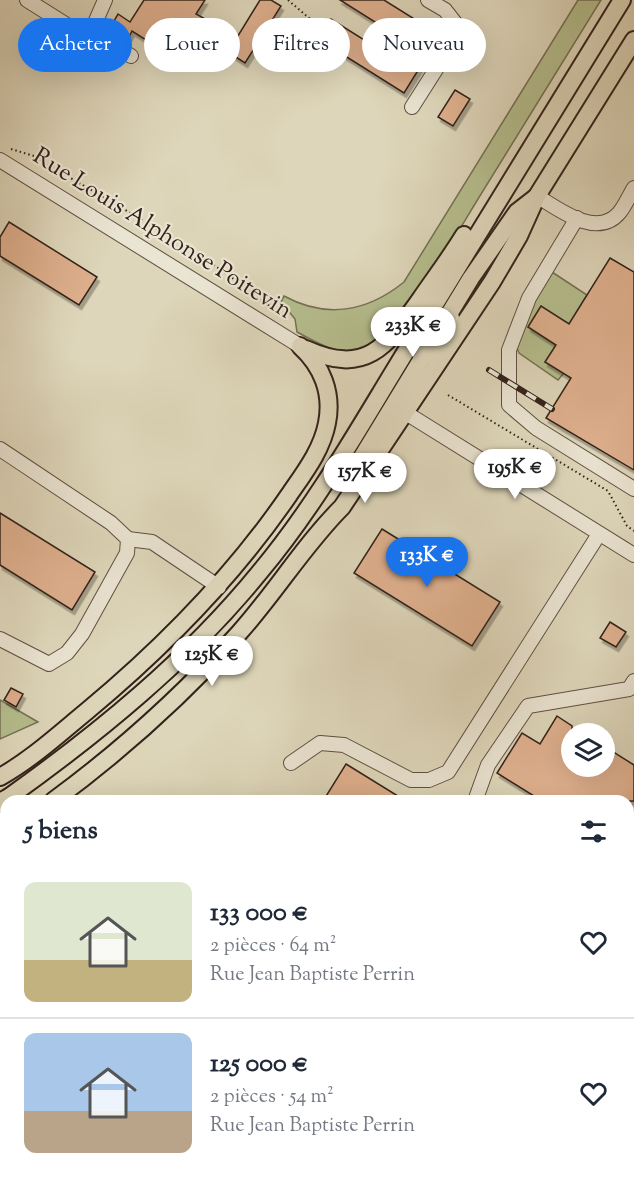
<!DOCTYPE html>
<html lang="fr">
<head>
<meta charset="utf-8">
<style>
	body { margin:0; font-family:"Sorts Mill Goudy",serif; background:#f6f6f7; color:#1f2937; height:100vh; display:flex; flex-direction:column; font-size:22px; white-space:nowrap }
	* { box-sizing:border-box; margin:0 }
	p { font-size:20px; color:#747a83 }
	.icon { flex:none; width:33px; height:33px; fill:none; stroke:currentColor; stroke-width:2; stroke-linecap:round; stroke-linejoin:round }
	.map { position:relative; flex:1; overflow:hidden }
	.side { position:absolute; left:0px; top:795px; width:634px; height:384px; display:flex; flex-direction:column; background:#fff; border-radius:18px 18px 0 0; box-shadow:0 6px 24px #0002 }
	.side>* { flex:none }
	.guide { position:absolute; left:18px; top:18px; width:598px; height:54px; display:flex; gap:12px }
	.controls { position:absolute; left:561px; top:723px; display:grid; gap:12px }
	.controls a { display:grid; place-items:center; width:54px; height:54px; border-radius:50%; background:#fff; box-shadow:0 6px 24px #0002; font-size:30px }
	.price { position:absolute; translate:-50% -51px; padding:0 14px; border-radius:21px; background:#fff; color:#222; font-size:20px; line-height:39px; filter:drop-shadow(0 2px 3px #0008) }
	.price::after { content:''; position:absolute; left:50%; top:36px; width:18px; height:14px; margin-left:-9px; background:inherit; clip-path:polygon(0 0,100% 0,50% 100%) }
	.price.active { background:#1a73e8; color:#fff }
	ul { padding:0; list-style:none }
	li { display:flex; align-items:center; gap:18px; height:150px; padding:0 24px }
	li+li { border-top:2px solid #e0e1e3 }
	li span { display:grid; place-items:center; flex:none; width:168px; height:120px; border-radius:12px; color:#555 }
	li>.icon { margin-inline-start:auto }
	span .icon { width:72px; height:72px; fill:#fffc; stroke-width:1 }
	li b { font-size:26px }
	h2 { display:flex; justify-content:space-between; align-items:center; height:72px; padding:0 24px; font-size:26px }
	.tag { padding:0 21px; border-radius:27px; background:#fff; box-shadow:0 6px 24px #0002; font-size:21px; line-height:54px }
	.tag.active { background:#1a73e8; color:#fff }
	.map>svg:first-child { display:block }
	.green { fill:#b5bd8d; stroke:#747054; stroke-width:1.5 }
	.building { fill:#dfb08e; stroke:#33221a; stroke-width:1.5; filter:url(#shadow) }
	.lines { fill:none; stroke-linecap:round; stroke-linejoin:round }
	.minor-casing { stroke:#5e4f42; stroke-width:16 }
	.major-casing { stroke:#33221a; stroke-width:20 }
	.path { stroke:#33221a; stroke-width:2; stroke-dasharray:1.5 3; stroke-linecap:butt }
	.minor { stroke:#eae4d2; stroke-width:14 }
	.major { stroke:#ded6ba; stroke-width:16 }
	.rail-casing { stroke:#33221a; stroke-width:6 }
	.rail { stroke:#eae4d2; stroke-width:4; stroke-dasharray:11; stroke-linecap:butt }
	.major-bridge-casing { stroke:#33221a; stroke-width:20; stroke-linecap:butt }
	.major-bridge { stroke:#ded6ba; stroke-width:16 }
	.labels { text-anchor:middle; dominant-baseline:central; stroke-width:4.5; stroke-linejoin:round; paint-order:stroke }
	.street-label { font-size:24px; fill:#33221a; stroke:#eae4d2 }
</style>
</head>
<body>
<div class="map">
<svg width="634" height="1179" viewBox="0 0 634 1179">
	<defs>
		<filter id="shadow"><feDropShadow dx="2.5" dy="4.5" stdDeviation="0" flood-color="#0004"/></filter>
	</defs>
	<rect width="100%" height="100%" fill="#ded6ba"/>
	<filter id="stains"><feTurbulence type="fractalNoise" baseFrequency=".00333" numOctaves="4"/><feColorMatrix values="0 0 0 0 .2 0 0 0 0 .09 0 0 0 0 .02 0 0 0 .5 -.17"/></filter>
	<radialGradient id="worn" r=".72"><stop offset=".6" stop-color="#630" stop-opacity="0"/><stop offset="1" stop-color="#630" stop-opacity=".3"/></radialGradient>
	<g class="green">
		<path d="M578 0H601C560 66 519 132 478 199 452 241 411 318 369 344 344 361 320 344 297 332L295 319 281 302 284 296C326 319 367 312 404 282Z"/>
		<path d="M552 272 587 295 569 324 541 306 528 327 556 345 545 362 564 373 558 380 519 353 517 348 530 309Z"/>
		<path d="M0 700 38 722 0 739Z"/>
	</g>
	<g class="building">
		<path d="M144 0H205L196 14 207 20 181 62 132 31 129 37 111 26 118 14 130 22Z"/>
		<path d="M260 0H271L281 6 245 63 228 52Z"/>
		<path d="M340 0H384L440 35 404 93 318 39 331 19 380 50 391 32Z"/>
		<path d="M455 90 470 99 453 126 438 117Z"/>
		<path d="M9 222 97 277 79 305 0 256V237Z"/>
		<path d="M610 258 634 272V470L546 418 571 378 545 362 556 345 528 327 541 306 569 324Z"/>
		<path d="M0 513 95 572 72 610 0 565Z"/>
		<path d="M382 529 500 602 472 646 354 573Z"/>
		<path d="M610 622 626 632 616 647 600 638Z"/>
		<path d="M11 688 23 694 16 707 4 700Z"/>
		<path d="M557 716 572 726V766H604V746L634 765V801H542L497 773 522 733 540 744Z"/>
		<path d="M346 764 406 801H323Z"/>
	</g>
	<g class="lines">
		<defs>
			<g id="minor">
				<path d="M27 0 81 34 91 32 131 56"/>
				<path d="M91 32 105 0"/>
				<path d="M412 107 454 41 456 24 445 10 428 0"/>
				<path d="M0 160 300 346"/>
				<path d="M537 196C558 209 597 239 619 213 625 206 629 196 634 188"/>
				<path d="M577 218 529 298 509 350V405L536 428 634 489"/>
				<path d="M433 357 446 336 452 318"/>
				<path d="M406 413 634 555"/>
				<path d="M0 449 111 523 128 539 127 553 82 634 67 653 49 664 0 639"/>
				<path d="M128 539 152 542 219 587"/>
				<path d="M291 763 320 743 344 745 411 780H429L448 772 599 534"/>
				<path d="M475 801 488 765 528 706 629 689 634 681"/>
				<path d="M523 1173 532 1179"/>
				<path d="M355 1179 358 1173"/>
			</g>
			<g id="major">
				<path d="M306 349C366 376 386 347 419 301 434 279 450 258 464 235"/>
				<path d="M351 475 471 278 517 212 535 198"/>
				<path d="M0 777C32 759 59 734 87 711 164 647 232 578 289 495 304 473 322 450 327 423 333 393 322 366 300 346"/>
				<path d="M9 797C100 732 188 660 259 573 317 504 361 424 408 348 479 232 551 116 622 0"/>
				<path d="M53 801C121 751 182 696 239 633 275 593 304 545 342 507L492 282 519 236 537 196 634 40"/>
				<path d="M0 840 6 836"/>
			</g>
		</defs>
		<use href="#minor" class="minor-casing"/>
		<use href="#major" class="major-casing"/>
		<g class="path">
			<path d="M288 0 316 24"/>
			<path d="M11 149 34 156C117 207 215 257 287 321"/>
			<path d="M448 395 608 491 627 526 634 531"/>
			<path d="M0 855 6 858"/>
		</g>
		<use href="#minor" class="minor"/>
		<use href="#major" class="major"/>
		<defs>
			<g id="rail">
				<path d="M489 370 552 409"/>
				<path d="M0 814 6 818"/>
				<path d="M0 827 6 830"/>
				<path d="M553 1173 563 1179"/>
				<path d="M581 1173 591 1179"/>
				<path d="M599 1173 609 1179"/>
				<path d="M618 1173 627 1179"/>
			</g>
		</defs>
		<use href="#rail" class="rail-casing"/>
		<use href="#rail" class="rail"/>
		<defs>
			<path id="major-bridge" d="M0 802 9 797"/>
		</defs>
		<use href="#major-bridge" class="major-bridge-casing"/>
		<use href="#major-bridge" class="major-bridge"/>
	</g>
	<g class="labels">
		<g class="street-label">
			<text transform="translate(162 234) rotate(32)">Rue Louis Alphonse Poitevin</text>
		</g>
	</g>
	<rect width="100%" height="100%" filter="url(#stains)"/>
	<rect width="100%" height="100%" fill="url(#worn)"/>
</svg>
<div class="controls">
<a><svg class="icon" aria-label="layers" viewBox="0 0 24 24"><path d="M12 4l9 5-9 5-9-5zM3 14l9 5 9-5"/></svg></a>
</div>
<b class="price" style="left:413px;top:358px">233K €</b>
<b class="price" style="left:515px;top:500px">195K €</b>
<b class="price" style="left:365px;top:504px">157K €</b>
<b class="price active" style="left:427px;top:588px">133K €</b>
<b class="price" style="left:212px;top:687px">125K €</b>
<div class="guide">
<a class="tag active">Acheter</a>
<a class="tag">Louer</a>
<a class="tag">Filtres</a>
<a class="tag">Nouveau</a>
</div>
<section class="side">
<h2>5 biens<svg class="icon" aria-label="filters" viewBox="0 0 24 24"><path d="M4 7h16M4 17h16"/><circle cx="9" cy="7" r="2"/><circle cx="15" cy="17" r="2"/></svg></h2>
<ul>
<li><span style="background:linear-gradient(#dfe7d0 65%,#c2b280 0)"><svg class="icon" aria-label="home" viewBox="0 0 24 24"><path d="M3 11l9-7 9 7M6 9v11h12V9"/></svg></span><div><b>133 000 €</b><p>2 pièces · 64 m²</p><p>Rue Jean Baptiste Perrin</p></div><svg class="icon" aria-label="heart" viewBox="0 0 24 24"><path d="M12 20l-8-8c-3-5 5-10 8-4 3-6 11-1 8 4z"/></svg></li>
<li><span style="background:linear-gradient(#a9c7e8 65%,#b9a48a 0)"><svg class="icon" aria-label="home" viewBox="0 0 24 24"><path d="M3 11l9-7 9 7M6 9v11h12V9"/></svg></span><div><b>125 000 €</b><p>2 pièces · 54 m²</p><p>Rue Jean Baptiste Perrin</p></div><svg class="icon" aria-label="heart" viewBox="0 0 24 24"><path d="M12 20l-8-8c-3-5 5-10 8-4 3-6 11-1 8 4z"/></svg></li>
</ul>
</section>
</div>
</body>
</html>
